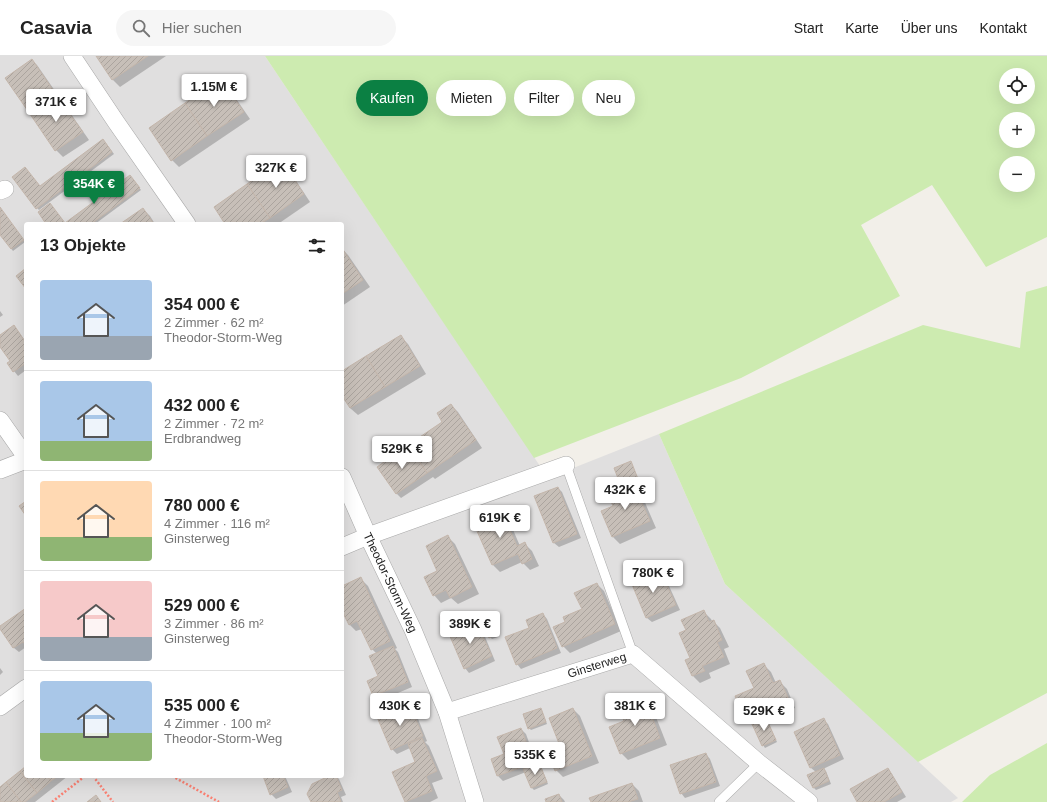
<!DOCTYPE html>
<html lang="de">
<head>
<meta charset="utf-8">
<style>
	body { margin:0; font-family:Helvetica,sans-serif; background:#f6f6f6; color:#222; height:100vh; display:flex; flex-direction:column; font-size:15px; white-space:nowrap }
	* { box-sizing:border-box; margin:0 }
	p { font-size:13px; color:#767676 }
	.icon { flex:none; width:22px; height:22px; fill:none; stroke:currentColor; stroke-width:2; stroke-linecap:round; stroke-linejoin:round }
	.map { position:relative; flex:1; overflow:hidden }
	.panel { position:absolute; left:24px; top:166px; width:320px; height:556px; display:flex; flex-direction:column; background:#fff; border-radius:4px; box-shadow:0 4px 16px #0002 }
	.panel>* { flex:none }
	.banner { position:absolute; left:356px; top:24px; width:380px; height:36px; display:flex; gap:8px }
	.tools { position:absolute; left:999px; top:12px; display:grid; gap:8px }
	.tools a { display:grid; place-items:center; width:36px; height:36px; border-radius:50%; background:#fff; box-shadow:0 4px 16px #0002; font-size:20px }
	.price { position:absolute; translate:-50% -34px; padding:0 9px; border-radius:4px; background:#fff; color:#222; font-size:13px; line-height:26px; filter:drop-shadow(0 1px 2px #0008) }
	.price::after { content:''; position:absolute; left:50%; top:24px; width:12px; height:9px; margin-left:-6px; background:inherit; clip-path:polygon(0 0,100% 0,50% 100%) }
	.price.selected { background:#0b8043; color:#fff }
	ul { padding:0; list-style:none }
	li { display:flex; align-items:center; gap:12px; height:100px; padding:0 16px }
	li+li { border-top:1px solid #e0e0e0 }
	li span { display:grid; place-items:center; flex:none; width:112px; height:80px; border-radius:4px; color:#555 }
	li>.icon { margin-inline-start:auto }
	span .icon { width:48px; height:48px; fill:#fffc; stroke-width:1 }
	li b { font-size:17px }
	h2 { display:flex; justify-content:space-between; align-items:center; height:48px; padding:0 16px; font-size:17px }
	.tag { padding:0 14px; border-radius:18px; background:#fff; box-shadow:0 4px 16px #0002; font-size:14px; line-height:36px }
	.tag.selected { background:#0b8043; color:#fff }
	header { display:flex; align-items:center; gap:24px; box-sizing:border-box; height:56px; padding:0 20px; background:#fff; border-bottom:1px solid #e0e0e0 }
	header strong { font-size:19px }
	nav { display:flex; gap:22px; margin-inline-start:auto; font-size:14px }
	.search { width:280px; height:36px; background:#f6f6f6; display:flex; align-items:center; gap:10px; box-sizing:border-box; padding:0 14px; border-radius:22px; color:#767676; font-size:15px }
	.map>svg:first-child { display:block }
	.residential { fill:#e0dfdf; fill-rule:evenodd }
	.grass { fill:#cdebb0; fill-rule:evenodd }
	.shadow { fill:#0003 }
	.building { fill:url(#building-hatch); stroke:#c4b6ab }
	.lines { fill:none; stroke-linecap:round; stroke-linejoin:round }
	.service-casing { stroke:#a9a9a9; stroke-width:10 }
	.minor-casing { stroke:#a9a9a9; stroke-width:18 }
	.path { stroke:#fa8072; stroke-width:2.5; stroke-dasharray:2 2; stroke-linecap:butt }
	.service { stroke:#fff; stroke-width:9 }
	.minor { stroke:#fff; stroke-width:17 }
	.labels { text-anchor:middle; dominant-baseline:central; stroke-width:4; stroke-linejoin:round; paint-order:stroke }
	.street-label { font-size:12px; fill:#222; stroke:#fff }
</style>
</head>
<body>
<header>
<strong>Casavia</strong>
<div class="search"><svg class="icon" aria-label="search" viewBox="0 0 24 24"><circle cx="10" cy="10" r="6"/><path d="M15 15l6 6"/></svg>Hier suchen</div>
<nav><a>Start</a><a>Karte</a><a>Über uns</a><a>Kontakt</a></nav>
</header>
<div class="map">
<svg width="1047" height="746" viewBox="0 0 1047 746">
	<defs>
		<pattern id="building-hatch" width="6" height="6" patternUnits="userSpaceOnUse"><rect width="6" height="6" fill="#c7bfb8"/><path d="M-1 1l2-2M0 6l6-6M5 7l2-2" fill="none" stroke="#aba49e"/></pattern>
	</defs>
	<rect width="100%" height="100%" fill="#f2efe9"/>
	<path class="residential" d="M0 0H265L548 422 659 378 725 528 958 742 951 746H0ZM26 168H342V720H26Z"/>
	<g class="grass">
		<path d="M265 0H1047V181L986 211 932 129 861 169 900 240 741 322 534 402ZM1006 19H1028V41H1006ZM1006 63H1028V85H1006ZM1006 107H1028V129H1006Z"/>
		<path d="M1047 230V637L918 706 725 528 659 378 923 269 1020 292 1026 236Z"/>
		<path d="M1047 687V746H962L990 719Z"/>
	</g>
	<g class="shadow">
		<path d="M97 0H166L120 31 113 24Z"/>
		<path d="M32 5 37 9 89 84 63 101 56 94Z"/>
		<path d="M221 24 228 31 250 63 179 111 172 104Z"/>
		<path d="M105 86 114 98 39 154 37 152 40 131Z"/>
		<path d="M282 107 289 114 310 146 278 168H227Z"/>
		<path d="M132 122 141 134 95 168H47H66Z"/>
		<path d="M0 152 25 186 13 195 0 177Z"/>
		<path d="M143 153 150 160 155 168H122Z"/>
		<path d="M342 193 348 199 370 231 342 250Z"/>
		<path d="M0 255 3 259 0 261Z"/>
		<path d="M18 275 26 286V314L18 320 14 315 11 305 0 289V280Z"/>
		<path d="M401 281 408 288 426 318 358 359 350 352 342 338V316Z"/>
		<path d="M451 349 458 356 482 392 435 423 433 421 401 442 397 438 378 411 444 366Z"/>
		<path d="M630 406 632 409 639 425 632 428 640 435 656 472 620 488 613 481 603 456 615 451 624 432 622 429Z"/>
		<path d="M558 432 562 436 581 482 559 491 554 487 535 441Z"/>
		<path d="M501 455 508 462 520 490 525 488 532 495 539 510 530 514 522 506 500 516 493 509Z"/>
		<path d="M448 481 455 488 479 538 458 548 451 542 441 547 434 539 425 521 438 515Z"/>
		<path d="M660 515 664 519 680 554 652 566 647 562 632 527Z"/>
		<path d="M361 523 368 530 397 592 395 593 398 596 412 631 379 645 374 640 368 625 379 621 377 598 372 593 362 573 356 575 349 568 342 552V531Z"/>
		<path d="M597 528 604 535 621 575 570 597 563 590 567 566 583 554Z"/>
		<path d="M26 553V591L19 596 14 592 0 571Z"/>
		<path d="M704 556 711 563 712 565H713L720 572 729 591 724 593 730 608 709 617 711 622 700 627 693 620 687 575Z"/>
		<path d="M543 558 547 563 561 597 521 613 517 608 531 572Z"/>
		<path d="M490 564 492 566 498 581 492 583 490 581Z"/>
		<path d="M476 567 481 571 495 605 469 617 465 612Z"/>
		<path d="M764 609 771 616 776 627 780 626 787 633 795 652 767 664 777 686 765 692 763 689 754 671 747 663 755 632Z"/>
		<path d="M0 612 3 616 0 619Z"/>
		<path d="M645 644 652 651 667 689 628 704 621 697 625 666Z"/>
		<path d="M409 649 414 653 427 685 425 686 429 690 443 723 432 727 438 742 430 746H406L394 717 417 707 410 692 397 698 392 693Z"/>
		<path d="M540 653 542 655 547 668 531 674 529 672Z"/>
		<path d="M573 653 580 660 599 707 563 721 556 714Z"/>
		<path d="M823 663 828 668 844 703 823 713 826 715 831 728 816 734 814 732 809 719 816 716 811 712 795 676Z"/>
		<path d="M521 673 526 678 537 709 539 708 541 710 548 728 534 734 532 732 526 716 503 725 498 720 492 703 505 698Z"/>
		<path d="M706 698 710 703 720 730 685 742 681 737Z"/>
		<path d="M26 712V720H68L35 746H0V732Z"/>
		<path d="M888 713 892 718 906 741 897 746H859Z"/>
		<path d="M264 720H285L292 736 276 743 271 738Z"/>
		<path d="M331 720H336L339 723 346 739 341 741 343 746H312Z"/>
		<path d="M632 728 639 735 643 746H592Z"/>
		<path d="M559 739 564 744 565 746H547Z"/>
	</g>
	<g class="building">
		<path d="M96 0H148L112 24Z"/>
		<path d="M32 3 57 40 30 58 5 22Z"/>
		<path d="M221 23 244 56 207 80 185 47Z"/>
		<path d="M57 40 83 76 55 95 30 58Z"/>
		<path d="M185 47 207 80 171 105 149 72Z"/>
		<path d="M103 83 112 96 36 153 12 121 25 111 40 130Z"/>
		<path d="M282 105 304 138 270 162 247 128Z"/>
		<path d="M130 119 140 132 91 168H46L38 156 50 147 65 167Z"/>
		<path d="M247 128 270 162 260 168H225L214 151Z"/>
		<path d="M0 151 24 184 11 193 0 179Z"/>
		<path d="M143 152 154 168H120Z"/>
		<path d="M342 192 363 224 342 238Z"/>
		<path d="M26 212V233L16 220Z"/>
		<path d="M14 269 26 287V307L13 316 7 307 10 305 0 291V279Z"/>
		<path d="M401 279 420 310 385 331 366 300Z"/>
		<path d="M366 300 385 331 350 352 342 340V315Z"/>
		<path d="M451 348 476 384 427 417 408 389 442 366 437 357Z"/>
		<path d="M408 389 427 417 396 438 377 411Z"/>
		<path d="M631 405 638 423 621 430 614 412Z"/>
		<path d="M633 427 650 465 612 481 601 455 613 450 608 438Z"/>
		<path d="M558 431 577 478 553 487 534 440Z"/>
		<path d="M26 445V460L19 450Z"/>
		<path d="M501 454 517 490 525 486 532 503 522 508 518 498 492 509 473 466Z"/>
		<path d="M448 479 472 531 450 542 446 534 433 540 424 521 437 515 426 490Z"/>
		<path d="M660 514 676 549 646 562 631 526Z"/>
		<path d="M361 521 390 585 371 594 357 565 349 569 342 555V530Z"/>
		<path d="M597 527 615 568 562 591 553 571 565 566 563 561 582 553 574 537Z"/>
		<path d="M26 552V590L23 586 13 592 0 573V570Z"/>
		<path d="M704 554 709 566 714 564 722 584 717 586 724 601 702 610 705 615 692 620 685 604 690 602 679 577 686 574 681 564Z"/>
		<path d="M543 557 557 592 516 609 505 581 529 572 526 564Z"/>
		<path d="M490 563 496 578 489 582 482 566Z"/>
		<path d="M476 566 492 600 464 613 449 578Z"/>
		<path d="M393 590 408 626 373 640 367 625 378 620 369 600Z"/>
		<path d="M764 607 773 627 780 624 789 644 746 664 735 640 754 632 746 615Z"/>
		<path d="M645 642 660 682 620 698 609 671 624 665 619 653Z"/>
		<path d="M409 648 423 680 391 694 377 661Z"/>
		<path d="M541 652 546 666 528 673 523 658Z"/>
		<path d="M573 652 592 700 555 715 547 695 560 690 549 662Z"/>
		<path d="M766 662 776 684 762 690 752 668Z"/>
		<path d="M824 662 840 699 810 712 794 676Z"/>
		<path d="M521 672 534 707 497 720 491 703 504 698 497 681Z"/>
		<path d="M422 682 437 715 426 720 432 735 405 746 392 716 415 706 408 688Z"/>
		<path d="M706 697 716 726 680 738 670 709Z"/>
		<path d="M539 707 547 726 531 732 523 713Z"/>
		<path d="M26 710V720H47L51 725 37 737 20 715Z"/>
		<path d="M824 712 829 725 813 732 807 719Z"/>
		<path d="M888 712 902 736 884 746H857L850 733Z"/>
		<path d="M20 715 37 737 25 746H21L6 726Z"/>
		<path d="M47 720H58L51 725Z"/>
		<path d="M263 720H283L288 731 270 739Z"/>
		<path d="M329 720H336L342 734 337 736 341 746H311L307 738 312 728Z"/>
		<path d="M6 726 21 746H0V731Z"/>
		<path d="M632 727 638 743 628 746H591L589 742Z"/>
		<path d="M559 738 562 746H546L545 743Z"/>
		<path d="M96 739 101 746H87Z"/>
	</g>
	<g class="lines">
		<defs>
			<g id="service">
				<path d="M566 409 633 598"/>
				<path d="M719 746 759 707"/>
			</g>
			<g id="minor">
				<path d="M72 0 116 66 187 168"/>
				<path d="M0 135 5 133"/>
				<path d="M0 364 26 401"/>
				<path d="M0 414 26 404"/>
				<path id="s1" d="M342 421 368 480 413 574 447 656 475 746"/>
				<path d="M342 491 368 480 566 409"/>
				<path d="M0 651 26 632"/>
				<path id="s2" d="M447 656 633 598 759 707 809 746"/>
			</g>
		</defs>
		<use href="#service" class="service-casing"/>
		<use href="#minor" class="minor-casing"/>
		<g class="path">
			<path d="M93 720 113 746"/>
			<path d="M172 720 219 746"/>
			<path d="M52 746 85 720"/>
		</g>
		<use href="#service" class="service"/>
		<use href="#minor" class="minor"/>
	</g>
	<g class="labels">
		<g class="street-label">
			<text stroke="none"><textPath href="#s1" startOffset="116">Theodor-Storm-Weg</textPath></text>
			<text stroke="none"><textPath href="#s2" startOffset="157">Ginsterweg</textPath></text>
		</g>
	</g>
</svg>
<div class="tools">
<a><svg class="icon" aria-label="locate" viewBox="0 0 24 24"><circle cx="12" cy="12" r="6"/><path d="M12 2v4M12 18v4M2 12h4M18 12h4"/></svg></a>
<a>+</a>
<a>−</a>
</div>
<b class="price" style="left:214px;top:52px">1.15M €</b>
<b class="price" style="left:56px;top:67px">371K €</b>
<b class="price" style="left:276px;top:133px">327K €</b>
<b class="price selected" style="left:94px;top:149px">354K €</b>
<b class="price" style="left:402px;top:414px">529K €</b>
<b class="price" style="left:625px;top:455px">432K €</b>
<b class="price" style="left:500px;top:483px">619K €</b>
<b class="price" style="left:653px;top:538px">780K €</b>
<b class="price" style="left:470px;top:589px">389K €</b>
<b class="price" style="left:400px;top:671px">430K €</b>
<b class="price" style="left:635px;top:671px">381K €</b>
<b class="price" style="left:764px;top:676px">529K €</b>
<b class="price" style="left:535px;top:720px">535K €</b>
<div class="banner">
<a class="tag selected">Kaufen</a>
<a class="tag">Mieten</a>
<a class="tag">Filter</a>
<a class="tag">Neu</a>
</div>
<section class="panel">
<h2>13 Objekte<svg class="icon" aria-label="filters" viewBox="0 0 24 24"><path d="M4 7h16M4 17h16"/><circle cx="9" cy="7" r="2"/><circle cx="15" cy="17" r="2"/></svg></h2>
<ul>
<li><span style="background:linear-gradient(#a9c7e8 70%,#9aa5b1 0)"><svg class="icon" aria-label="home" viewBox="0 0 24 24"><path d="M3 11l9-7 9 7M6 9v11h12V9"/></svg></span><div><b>354 000 €</b><p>2 Zimmer · 62 m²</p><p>Theodor-Storm-Weg</p></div></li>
<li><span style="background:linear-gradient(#a9c7e8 75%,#8fb573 0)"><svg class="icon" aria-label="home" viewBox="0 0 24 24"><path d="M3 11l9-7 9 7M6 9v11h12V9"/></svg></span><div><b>432 000 €</b><p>2 Zimmer · 72 m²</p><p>Erdbrandweg</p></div></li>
<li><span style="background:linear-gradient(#ffd9b3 70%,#8fb573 0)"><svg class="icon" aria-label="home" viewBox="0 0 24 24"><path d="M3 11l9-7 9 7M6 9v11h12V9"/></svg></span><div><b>780 000 €</b><p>4 Zimmer · 116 m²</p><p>Ginsterweg</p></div></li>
<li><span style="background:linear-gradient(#f6c9c9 70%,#9aa5b1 0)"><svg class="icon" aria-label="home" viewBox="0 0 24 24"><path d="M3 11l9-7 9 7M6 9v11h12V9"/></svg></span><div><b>529 000 €</b><p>3 Zimmer · 86 m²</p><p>Ginsterweg</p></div></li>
<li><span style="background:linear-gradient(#a9c7e8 65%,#8fb573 0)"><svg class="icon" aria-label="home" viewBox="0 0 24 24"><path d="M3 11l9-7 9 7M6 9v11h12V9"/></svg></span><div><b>535 000 €</b><p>4 Zimmer · 100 m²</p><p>Theodor-Storm-Weg</p></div></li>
</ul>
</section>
</div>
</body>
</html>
